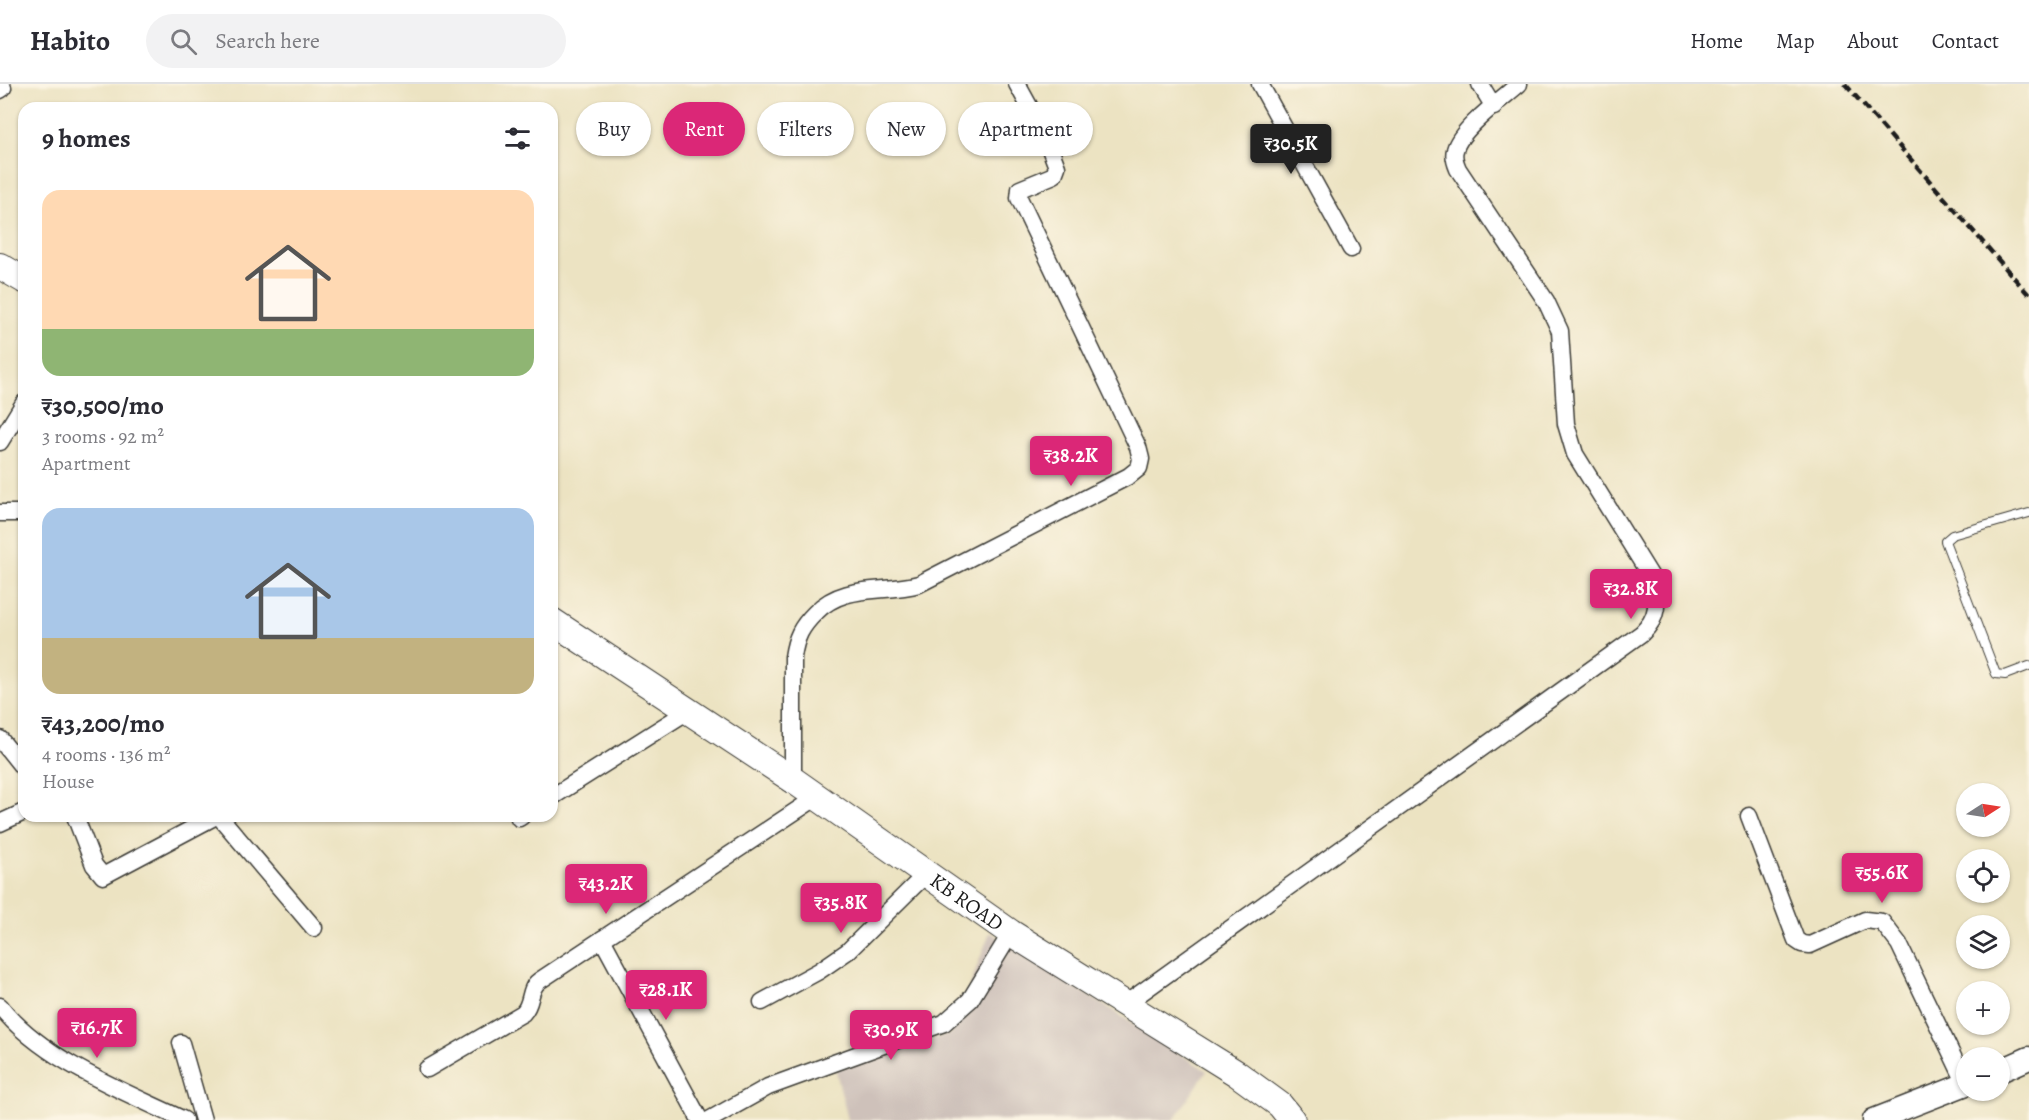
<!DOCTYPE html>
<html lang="en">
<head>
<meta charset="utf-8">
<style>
	body { margin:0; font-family:Alegreya,serif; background:#f2f2f3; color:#2b2b33; height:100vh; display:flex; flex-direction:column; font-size:22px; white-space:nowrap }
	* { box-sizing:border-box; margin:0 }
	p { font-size:20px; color:#7c7c81 }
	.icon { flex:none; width:33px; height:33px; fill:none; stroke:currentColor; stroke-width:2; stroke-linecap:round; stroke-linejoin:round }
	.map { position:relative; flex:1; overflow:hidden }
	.side { position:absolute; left:18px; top:18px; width:540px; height:720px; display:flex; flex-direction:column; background:#fff; border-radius:18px; box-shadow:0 2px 4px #0004 }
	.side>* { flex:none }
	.hud { position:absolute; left:576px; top:18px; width:570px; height:54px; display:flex; gap:12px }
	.needle { width:39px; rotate:78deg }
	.fabs { position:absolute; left:1956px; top:699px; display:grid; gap:12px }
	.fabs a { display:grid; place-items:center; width:54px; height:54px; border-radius:50%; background:#fff; box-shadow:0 2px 4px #0004; font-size:30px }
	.price { position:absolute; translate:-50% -51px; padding:0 14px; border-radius:6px; background:#db2777; color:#fff; font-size:20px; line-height:39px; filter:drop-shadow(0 2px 3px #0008) }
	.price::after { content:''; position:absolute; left:50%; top:36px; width:18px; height:14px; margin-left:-9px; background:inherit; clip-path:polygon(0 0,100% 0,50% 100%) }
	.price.on { background:#222; color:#fff }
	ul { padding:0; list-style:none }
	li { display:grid; align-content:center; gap:12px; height:318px; padding:0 24px }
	li span { display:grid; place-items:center; height:186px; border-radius:18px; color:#555 }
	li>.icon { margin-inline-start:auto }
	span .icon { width:108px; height:108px; fill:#fffc; stroke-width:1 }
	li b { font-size:26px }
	h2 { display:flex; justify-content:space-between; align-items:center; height:72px; padding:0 24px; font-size:26px }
	.pill { padding:0 21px; border-radius:27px; background:#fff; box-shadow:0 2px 4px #0004; font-size:21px; line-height:54px }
	.pill.on { background:#db2777; color:#fff }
	header { display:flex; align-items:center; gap:36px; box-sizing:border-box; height:84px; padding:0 30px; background:#fff; border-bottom:2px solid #e1e1e2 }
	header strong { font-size:28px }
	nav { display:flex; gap:33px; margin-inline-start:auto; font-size:21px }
	.search { width:420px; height:54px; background:#f2f2f3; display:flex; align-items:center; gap:15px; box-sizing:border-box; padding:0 21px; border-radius:33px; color:#7c7c81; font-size:22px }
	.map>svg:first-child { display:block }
	.industrial { fill:#cec1ba }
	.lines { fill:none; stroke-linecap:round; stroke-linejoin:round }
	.lane-casing { stroke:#3b3a35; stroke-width:10 }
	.street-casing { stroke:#3b3a35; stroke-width:19 }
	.secondary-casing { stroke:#3b3a35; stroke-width:25 }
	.primary-casing { stroke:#3b3a35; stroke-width:28 }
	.lane { stroke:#fff; stroke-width:8 }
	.street { stroke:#fff; stroke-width:16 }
	.secondary { stroke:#fff; stroke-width:22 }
	.primary { stroke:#fff; stroke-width:26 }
	.rail { stroke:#1c1c1c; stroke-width:4.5; stroke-dasharray:9 4.5; stroke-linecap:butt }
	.labels { text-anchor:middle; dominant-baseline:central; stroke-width:6; stroke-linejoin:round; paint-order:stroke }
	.street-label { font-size:21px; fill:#1c1c1c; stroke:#fcf5e5 }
</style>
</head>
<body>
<header>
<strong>Habito</strong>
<div class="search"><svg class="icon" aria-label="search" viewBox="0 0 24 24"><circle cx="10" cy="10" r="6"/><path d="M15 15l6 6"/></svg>Search here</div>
<nav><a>Home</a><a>Map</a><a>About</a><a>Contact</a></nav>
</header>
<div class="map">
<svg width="2029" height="1036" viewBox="0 0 2029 1036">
	<rect width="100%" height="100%" fill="#fcf5e5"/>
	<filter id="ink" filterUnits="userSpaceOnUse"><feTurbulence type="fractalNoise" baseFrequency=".0167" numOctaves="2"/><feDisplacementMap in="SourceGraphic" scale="12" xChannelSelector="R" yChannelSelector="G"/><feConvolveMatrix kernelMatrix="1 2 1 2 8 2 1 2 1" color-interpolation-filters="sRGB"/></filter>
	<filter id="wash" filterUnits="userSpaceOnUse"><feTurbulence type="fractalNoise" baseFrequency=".008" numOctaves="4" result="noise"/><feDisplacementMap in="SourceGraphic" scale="24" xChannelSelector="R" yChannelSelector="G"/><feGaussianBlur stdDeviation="1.35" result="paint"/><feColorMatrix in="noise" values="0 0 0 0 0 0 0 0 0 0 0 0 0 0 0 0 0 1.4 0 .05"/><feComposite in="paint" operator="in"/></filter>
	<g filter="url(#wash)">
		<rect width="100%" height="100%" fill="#ece3c2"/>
		<path class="industrial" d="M990 848 1207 987 1174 1036H848L835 983 952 949Z"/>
	</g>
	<g filter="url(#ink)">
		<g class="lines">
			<defs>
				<path id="lane" d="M2029 429 1952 451 1945 457 1996 590 2005 591 2029 582"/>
				<g id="street">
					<path d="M1260 0 1351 165"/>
					<path d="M1480 0 1494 23"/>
					<path d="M0 6 3 4"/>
					<path d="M0 358 24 319"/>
					<path d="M0 429H24"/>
					<path d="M0 655 24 685"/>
					<path d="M793 696V573C796 553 801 543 815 529 844 499 882 510 919 500L1129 392 1139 384 1141 375 1138 363 1019 114 1020 105 1054 91 1057 83 1044 49 1017 0"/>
					<path d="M552 713 688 627"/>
					<path d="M75 732 94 781 103 792 216 732"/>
					<path d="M219 732 314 844"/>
					<path d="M1749 732 1796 856 1802 860 1810 861 1865 836 1882 838 1899 860 1966 1000"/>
					<path d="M519 734 522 732"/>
					<path d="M0 739 24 728"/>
					<path d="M602 855 700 1036"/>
					<path d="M762 918 819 887 848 867 925 791"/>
					<path d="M1124 921 1642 549C1659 533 1658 518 1653 496L1575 370 1566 340 1560 247 1546 217 1458 85C1455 78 1453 72 1455 66 1460 45 1502 15 1519 0"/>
					<path d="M0 922C42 976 124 1007 184 1036"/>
					<path d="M181 959 203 1036"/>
					<path d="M427 985 523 929C533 919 528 905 539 897L817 713"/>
					<path d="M709 1036 768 1003 944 939 970 916 1011 849"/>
				</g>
				<g id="secondary">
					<path d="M2000 987 2029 974"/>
					<path d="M1874 1036 1966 1000"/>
				</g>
				<g id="primary">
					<path d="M0 182 24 196"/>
					<path id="s1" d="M552 537 793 696 1011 849 1236 989 1280 1021 1292 1036"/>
				</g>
			</defs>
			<use href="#lane" class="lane-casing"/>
			<use href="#street" class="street-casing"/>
			<use href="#secondary" class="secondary-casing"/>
			<use href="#primary" class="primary-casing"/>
			<use href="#lane" class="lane"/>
			<use href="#street" class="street"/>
			<use href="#secondary" class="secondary"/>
			<use href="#primary" class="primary"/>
			<path class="rail" d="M1845 0 2029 211"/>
		</g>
	</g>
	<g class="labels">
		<g class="street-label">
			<text stroke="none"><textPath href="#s1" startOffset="501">KB ROAD</textPath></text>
		</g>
	</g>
</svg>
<div class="fabs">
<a><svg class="needle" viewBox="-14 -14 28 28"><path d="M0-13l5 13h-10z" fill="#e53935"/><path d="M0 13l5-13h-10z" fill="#7c7c81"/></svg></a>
<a><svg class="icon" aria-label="locate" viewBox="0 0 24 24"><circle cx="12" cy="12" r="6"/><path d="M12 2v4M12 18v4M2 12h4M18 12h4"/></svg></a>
<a><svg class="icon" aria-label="layers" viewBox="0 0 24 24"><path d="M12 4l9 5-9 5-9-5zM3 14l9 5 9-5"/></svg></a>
<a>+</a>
<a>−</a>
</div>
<b class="price on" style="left:1291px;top:91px">₹30.5K</b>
<b class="price" style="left:1071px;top:403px">₹38.2K</b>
<b class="price" style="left:1631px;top:536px">₹32.8K</b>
<b class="price" style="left:1882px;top:820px">₹55.6K</b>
<b class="price" style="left:606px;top:831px">₹43.2K</b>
<b class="price" style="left:841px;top:850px">₹35.8K</b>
<b class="price" style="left:666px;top:937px">₹28.1K</b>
<b class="price" style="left:97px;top:975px">₹16.7K</b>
<b class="price" style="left:891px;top:977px">₹30.9K</b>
<div class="hud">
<a class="pill">Buy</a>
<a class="pill on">Rent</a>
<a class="pill">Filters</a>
<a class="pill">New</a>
<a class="pill">Apartment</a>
</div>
<section class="side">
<h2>9 homes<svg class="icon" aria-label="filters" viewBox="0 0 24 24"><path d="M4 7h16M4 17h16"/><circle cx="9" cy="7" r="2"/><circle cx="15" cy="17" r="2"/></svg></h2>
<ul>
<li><span style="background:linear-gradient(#ffd9b3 75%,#8fb573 0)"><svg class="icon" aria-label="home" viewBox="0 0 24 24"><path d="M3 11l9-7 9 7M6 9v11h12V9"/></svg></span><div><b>₹30,500/mo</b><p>3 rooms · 92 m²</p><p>Apartment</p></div></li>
<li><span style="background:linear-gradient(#a9c7e8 70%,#c2b280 0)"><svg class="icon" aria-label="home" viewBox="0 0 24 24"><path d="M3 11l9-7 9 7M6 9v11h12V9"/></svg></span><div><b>₹43,200/mo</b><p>4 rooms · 136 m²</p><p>House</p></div></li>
</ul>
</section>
</div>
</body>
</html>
